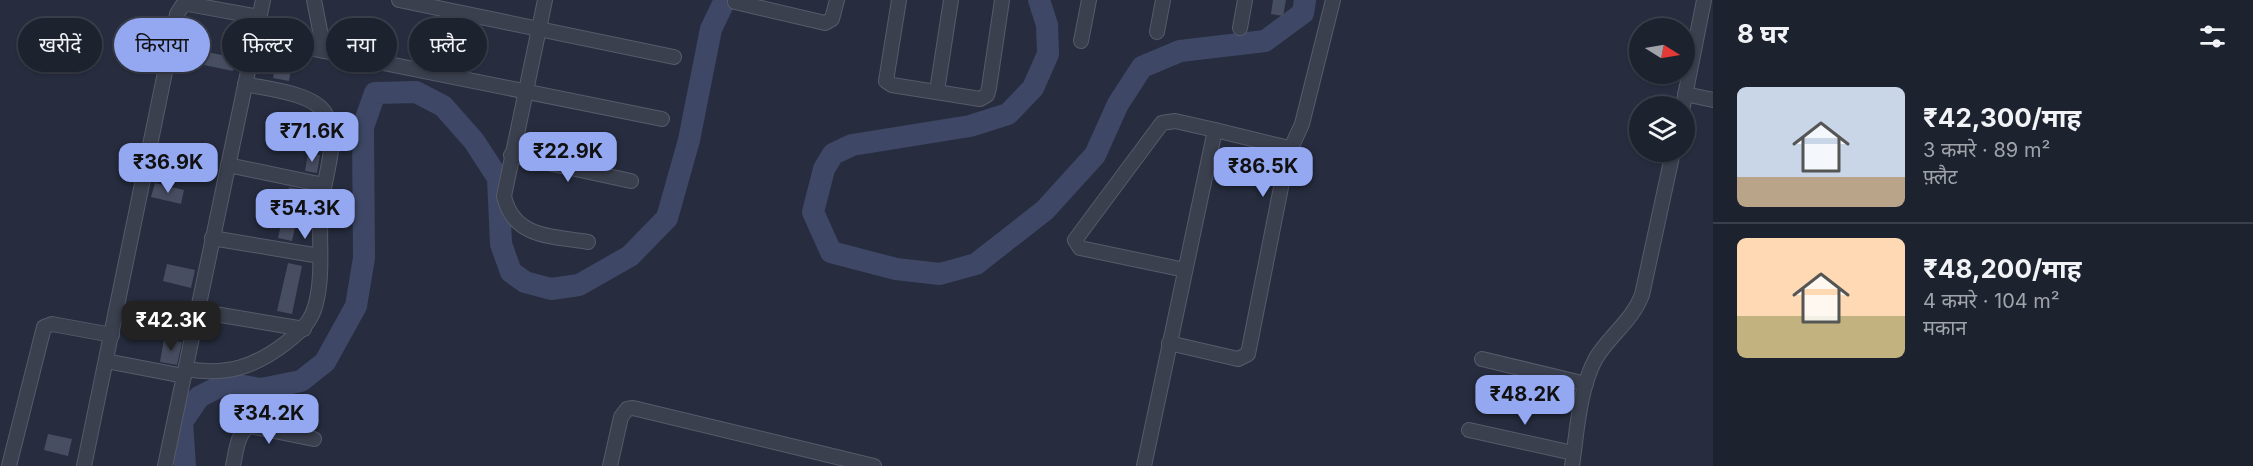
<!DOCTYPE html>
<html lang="hi">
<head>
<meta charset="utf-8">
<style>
	body { margin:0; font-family:Inter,"Noto Sans Devanagari",sans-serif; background:#252a37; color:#f1f3f6; height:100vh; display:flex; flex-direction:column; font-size:22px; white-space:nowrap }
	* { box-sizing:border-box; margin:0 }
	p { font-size:20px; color:#a0a4aa }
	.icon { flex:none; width:33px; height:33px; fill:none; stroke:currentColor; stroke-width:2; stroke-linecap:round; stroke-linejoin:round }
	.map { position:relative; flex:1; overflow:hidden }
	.side { display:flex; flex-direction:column; background:#1d222f; width:540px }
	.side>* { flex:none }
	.top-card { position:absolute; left:18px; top:18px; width:570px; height:54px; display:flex; gap:12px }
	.needle { width:39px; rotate:101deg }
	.buttons { position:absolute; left:1629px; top:18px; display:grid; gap:12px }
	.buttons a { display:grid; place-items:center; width:66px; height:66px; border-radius:50%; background:#1d222f; box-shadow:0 2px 4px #0004,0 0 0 2px #3b3f4b; font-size:30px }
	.price { position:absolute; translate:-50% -51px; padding:0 14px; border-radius:12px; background:#94a8f2; color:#111; font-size:20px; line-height:39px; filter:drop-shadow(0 2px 3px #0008) }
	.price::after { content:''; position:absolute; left:50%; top:36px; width:18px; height:14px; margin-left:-9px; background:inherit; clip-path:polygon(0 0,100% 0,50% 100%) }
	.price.selected { background:#222; color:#fff }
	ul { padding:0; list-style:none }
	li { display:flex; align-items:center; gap:18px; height:150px; padding:0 24px }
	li+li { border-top:2px solid #3b3f4b }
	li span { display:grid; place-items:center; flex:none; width:168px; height:120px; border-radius:9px; color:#555 }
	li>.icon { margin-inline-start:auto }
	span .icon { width:72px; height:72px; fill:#fffc; stroke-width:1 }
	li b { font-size:26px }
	h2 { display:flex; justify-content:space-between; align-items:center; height:72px; padding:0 24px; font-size:26px }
	.tag { padding:0 21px; border-radius:27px; background:#1d222f; box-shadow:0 2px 4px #0004,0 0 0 2px #3b3f4b; font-size:21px; line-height:54px }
	.tag.selected { background:#94a8f2; color:#111 }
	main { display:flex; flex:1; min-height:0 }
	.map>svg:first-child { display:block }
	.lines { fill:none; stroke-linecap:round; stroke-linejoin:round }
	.river { stroke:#3e4866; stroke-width:22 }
	.building { fill:#484e62 }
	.minor-casing { stroke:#565b69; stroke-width:16 }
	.minor { stroke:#3b404f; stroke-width:14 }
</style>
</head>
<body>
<main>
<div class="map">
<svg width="1713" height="466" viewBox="0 0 1713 466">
	<rect width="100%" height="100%" fill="#272d3f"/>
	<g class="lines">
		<g class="river">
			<path d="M1039 0 1047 25 1048 54 1033 88 1008 114 970 126 852 145 833 154 824 169 813 212 831 252 896 269 940 274 976 264 1045 210 1095 155 1118 104 1142 67 1180 51 1265 41 1303 13 1305 0"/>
			<path d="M185 466 182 422 199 397 226 383 261 389 301 381 325 362 356 306 364 258 363 127 375 93 416 92 443 106 474 141 498 178 501 244 511 272 525 282 551 289 579 285 630 256 667 218 689 140 711 29 725 0"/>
		</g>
	</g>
	<g class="building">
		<path d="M1273 0H1286L1283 16 1271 14Z"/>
		<path d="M278 51 294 54 289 81 273 78Z"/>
		<path d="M207 52 236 58 233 71 204 65Z"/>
		<path d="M308 153 320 155 317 173 305 171Z"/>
		<path d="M155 183 184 190 181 204 151 197Z"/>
		<path d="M289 187 303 190 292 241 278 238Z"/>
		<path d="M288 263 302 266 292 314 277 311Z"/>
		<path d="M167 264 195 270 191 288 163 281Z"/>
		<path d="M164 339 182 342 177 365 160 362Z"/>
		<path d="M48 434 72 439 68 456 44 450Z"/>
	</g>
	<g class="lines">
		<defs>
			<g id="minor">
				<path d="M314 0 324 51"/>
				<path d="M399 0 674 57"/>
				<path d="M545 0 504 196C513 238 552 236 588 242"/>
				<path d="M899 0 886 81 892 85 980 99 987 95 989 88 1002 0"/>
				<path d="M735 2 825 23 832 19 837 0"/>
				<path d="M1240 28 1245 0"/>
				<path d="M1157 32 1163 0"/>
				<path d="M255 37 662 119"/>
				<path d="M1081 41 1089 0"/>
				<path d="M937 91 951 0"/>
				<path d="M1685 94 1713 100"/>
				<path d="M1683 106 1704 0"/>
				<path d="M511 155 631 181"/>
				<path d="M228 165 324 185"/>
				<path d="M212 238 320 256"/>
				<path d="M1185 270 1080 248 1075 240 1162 123 1175 121 1215 130"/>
				<path d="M197 311 304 329"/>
				<path d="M1169 343 1238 359 1248 354 1287 157 1302 124 1333 0"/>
				<path d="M1482 359 1586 384"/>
				<path d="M106 361 184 376"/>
				<path d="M186 369C227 376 255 367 287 342 302 330 312 321 316 303 324 271 318 239 321 207 323 179 341 139 325 113 313 93 267 89 245 84"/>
				<path d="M1469 430 1573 453"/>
				<path d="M9 466 44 327 52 324 112 335"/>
				<path d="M84 466 177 14 182 6 188 4 259 17"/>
				<path d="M165 466 263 0"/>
				<path d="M233 466C236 453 237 432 250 426L314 439"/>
				<path d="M610 466 621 417 627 409 633 408 874 466"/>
				<path d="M1144 466 1215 130 1289 148"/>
				<path d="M1572 466C1577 432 1579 389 1596 358 1610 335 1632 321 1642 295L1673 152"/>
			</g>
		</defs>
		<use href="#minor" class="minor-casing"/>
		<use href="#minor" class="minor"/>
	</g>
</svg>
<div class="buttons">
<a><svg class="needle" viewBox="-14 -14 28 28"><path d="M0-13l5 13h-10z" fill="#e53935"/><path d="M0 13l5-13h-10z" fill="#a0a4aa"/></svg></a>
<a><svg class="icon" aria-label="layers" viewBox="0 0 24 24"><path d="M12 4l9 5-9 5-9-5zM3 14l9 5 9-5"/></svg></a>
</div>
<b class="price" style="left:312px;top:163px">₹71.6K</b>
<b class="price" style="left:568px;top:183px">₹22.9K</b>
<b class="price" style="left:168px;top:194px">₹36.9K</b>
<b class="price" style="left:1263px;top:198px">₹86.5K</b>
<b class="price" style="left:305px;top:240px">₹54.3K</b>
<b class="price selected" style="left:171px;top:352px">₹42.3K</b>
<b class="price" style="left:1525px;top:426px">₹48.2K</b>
<b class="price" style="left:269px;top:445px">₹34.2K</b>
<div class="top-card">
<a class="tag">खरीदें</a>
<a class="tag selected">किराया</a>
<a class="tag">फ़िल्टर</a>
<a class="tag">नया</a>
<a class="tag">फ़्लैट</a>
</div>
</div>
<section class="side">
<h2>8 घर<svg class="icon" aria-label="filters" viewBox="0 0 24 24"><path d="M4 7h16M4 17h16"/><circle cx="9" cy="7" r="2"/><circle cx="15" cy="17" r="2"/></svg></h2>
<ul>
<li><span style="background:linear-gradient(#c9d6e8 75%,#b9a48a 0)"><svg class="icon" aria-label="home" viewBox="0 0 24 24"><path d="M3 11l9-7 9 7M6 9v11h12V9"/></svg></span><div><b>₹42,300/माह</b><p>3 कमरे · 89 m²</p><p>फ़्लैट</p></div></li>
<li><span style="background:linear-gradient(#ffd9b3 65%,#c2b280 0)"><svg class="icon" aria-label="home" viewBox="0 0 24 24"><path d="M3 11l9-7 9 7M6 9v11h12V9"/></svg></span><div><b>₹48,200/माह</b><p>4 कमरे · 104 m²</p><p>मकान</p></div></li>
</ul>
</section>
</main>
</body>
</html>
